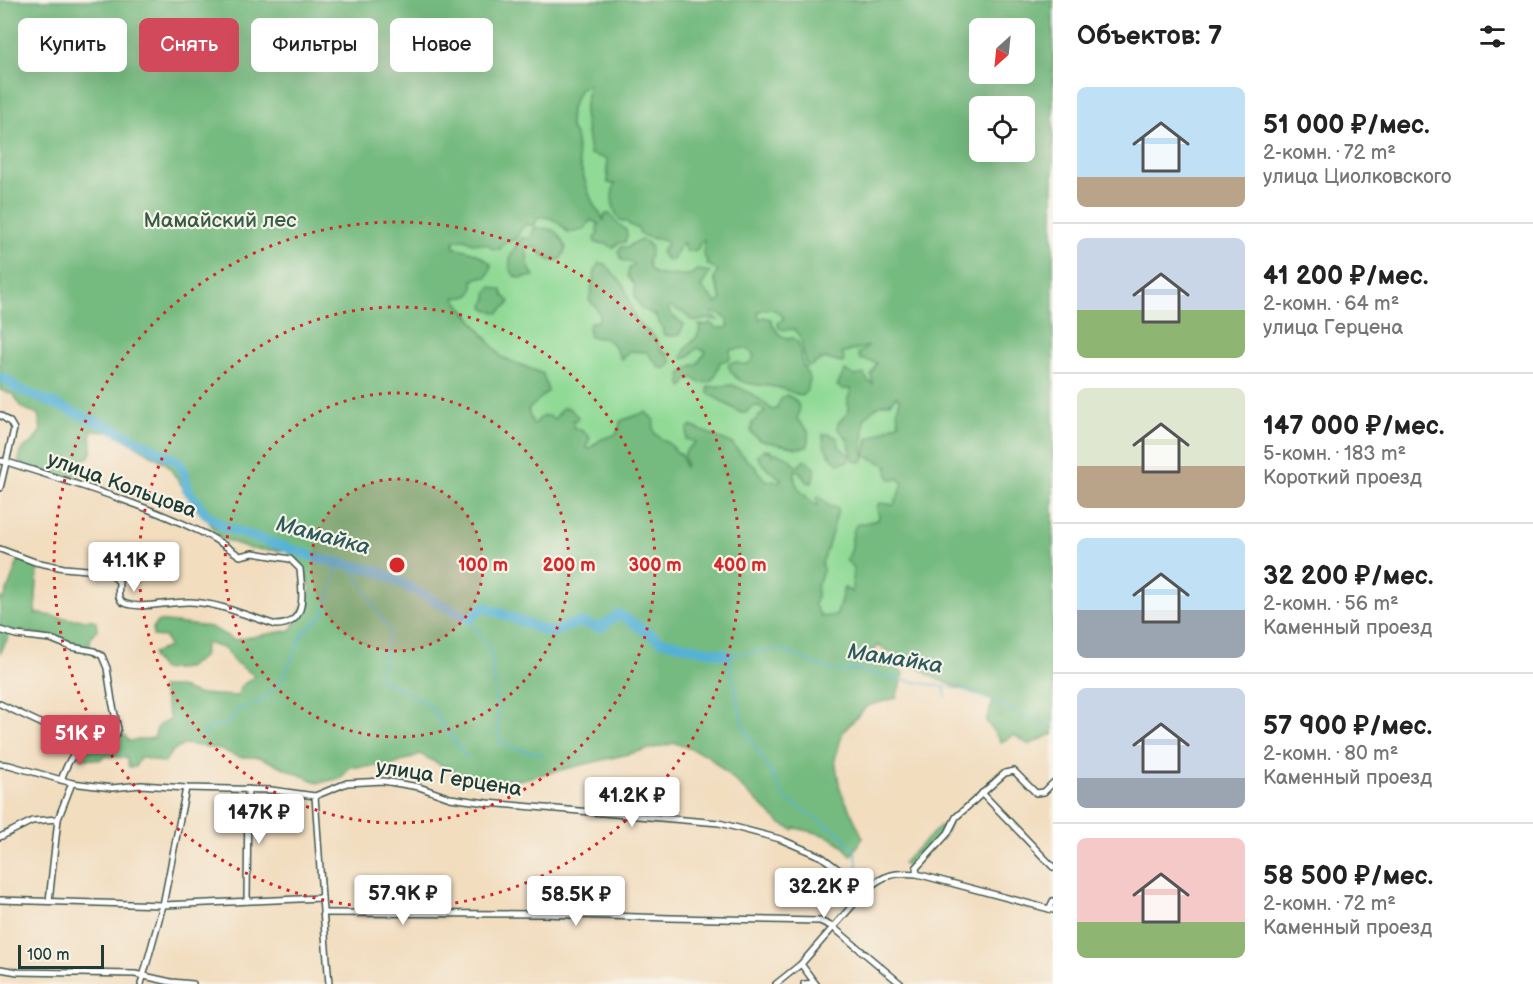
<!DOCTYPE html>
<html lang="ru">
<head>
<meta charset="utf-8">
<style>
	body { margin:0; font-family:"Balsamiq Sans",sans-serif; background:#f6f6f6; color:#222; height:100vh; display:flex; flex-direction:column; font-size:22px; white-space:nowrap }
	* { box-sizing:border-box; margin:0 }
	p { font-size:20px; color:#767676 }
	.icon { flex:none; width:33px; height:33px; fill:none; stroke:currentColor; stroke-width:2; stroke-linecap:round; stroke-linejoin:round }
	.map { position:relative; flex:1; overflow:hidden }
	.drawer { display:flex; flex-direction:column; background:#fff; width:480px }
	.drawer>* { flex:none }
	.guide { position:absolute; left:18px; top:18px; width:570px; height:54px; display:flex; gap:12px }
	.needle { width:39px; rotate:207deg }
	.fabs { position:absolute; left:969px; top:18px; display:grid; gap:12px }
	.fabs a { display:grid; place-items:center; width:66px; height:66px; border-radius:9px; background:#fff; box-shadow:0 6px 24px #0002; font-size:30px }
	.scale { position:absolute; left:18px; bottom:15px; width:86px; box-sizing:border-box; padding-left:6px; border:3px solid #1f3d34; border-top:0; font-size:16px; line-height:21px; white-space:nowrap; color:#1f3d34; -webkit-text-stroke:4px #f7f3e8; paint-order:stroke }
	.price { position:absolute; translate:-50% -51px; padding:0 14px; border-radius:6px; background:#fff; color:#222; font-size:20px; line-height:39px; filter:drop-shadow(0 2px 3px #0008) }
	.price::after { content:''; position:absolute; left:50%; top:36px; width:18px; height:14px; margin-left:-9px; background:inherit; clip-path:polygon(0 0,100% 0,50% 100%) }
	.price.active { background:#d1495b; color:#fff }
	ul { padding:0; list-style:none }
	li { display:flex; align-items:center; gap:18px; height:150px; padding:0 24px }
	li+li { border-top:2px solid #e0e0e0 }
	li span { display:grid; place-items:center; flex:none; width:168px; height:120px; border-radius:9px; color:#555 }
	li>.icon { margin-inline-start:auto }
	span .icon { width:72px; height:72px; fill:#fffc; stroke-width:1 }
	li b { font-size:26px }
	h2 { display:flex; justify-content:space-between; align-items:center; height:72px; padding:0 24px; font-size:26px }
	.chip { padding:0 21px; border-radius:9px; background:#fff; box-shadow:0 6px 24px #0002; font-size:21px; line-height:54px }
	.chip.active { background:#d1495b; color:#fff }
	main { display:flex; flex:1; min-height:0 }
	.map>svg:first-child { display:block }
	.green { fill:#90da96; stroke:#588c65; stroke-width:1.5 }
	.forest { fill:#74ba7f; stroke:#4a7c5a; stroke-width:1.5; fill-rule:evenodd }
	.lines { fill:none; stroke-linecap:round; stroke-linejoin:round }
	.stream { stroke:#56b2d4; stroke-width:1.5 }
	.river { stroke:#56b2d4; stroke-width:10 }
	.street-casing { stroke:#3f5549; stroke-width:8 }
	.street { stroke:#fff; stroke-width:5 }
	.ring { fill:none; stroke:#d62828; stroke-width:3; stroke-dasharray:3 6 }
	.labels { text-anchor:middle; dominant-baseline:central; stroke-width:4.5; stroke-linejoin:round; paint-order:stroke }
	.park-label { font-size:21px; fill:#365c48; stroke:#f7f3e8 }
	.street-label { font-size:21px; fill:#1f3d34; stroke:#f7f3e8 }
	.water-label { font-size:22px; font-style:italic; fill:#2d5a5c; stroke:#f7f3e8 }
	.centre { fill:#d62828; stroke:#f7f3e8; stroke-width:3 }
	.ring-label { font-size:18px; text-anchor:middle; font-weight:bold; fill:#d62828; stroke:#f7f3e8; stroke-width:4.5; stroke-linejoin:round; paint-order:stroke }
</style>
</head>
<body>
<main>
<div class="map">
<svg width="1053" height="984" viewBox="0 0 1053 984">
	<rect width="100%" height="100%" fill="#f7f3e8"/>
	<filter id="ink" filterUnits="userSpaceOnUse"><feTurbulence type="fractalNoise" baseFrequency=".0167" numOctaves="2"/><feDisplacementMap in="SourceGraphic" scale="12" xChannelSelector="R" yChannelSelector="G"/><feConvolveMatrix kernelMatrix="1 2 1 2 8 2 1 2 1" color-interpolation-filters="sRGB"/></filter>
	<filter id="wash" filterUnits="userSpaceOnUse"><feTurbulence type="fractalNoise" baseFrequency=".008" numOctaves="4" result="noise"/><feDisplacementMap in="SourceGraphic" scale="24" xChannelSelector="R" yChannelSelector="G"/><feGaussianBlur stdDeviation="1.35" result="paint"/><feColorMatrix in="noise" values="0 0 0 0 0 0 0 0 0 0 0 0 0 0 0 0 0 1.4 0 .05"/><feComposite in="paint" operator="in"/></filter>
	<g filter="url(#wash)">
		<rect width="100%" height="100%" fill="#f2ddbf"/>
		<path class="green" d="M589 84 584 112 607 159 608 183 615 184 680 220 872 345 923 411 865 454 888 466 920 461 852 593 844 588 837 616 821 617 813 604 585 457 533 426 528 410 543 374 501 357 434 272 453 239 589 194 578 159 575 135 569 127 571 108 580 87Z"/>
		<g class="forest">
			<path d="M0 0H1053V735H1050L1029 745 1014 735 1001 742 986 721 993 701 937 679 877 645 874 653 904 673 896 698 867 706 843 732 835 759 840 789 863 838 851 856C838 835 819 834 796 828L793 830 781 824 707 755 675 743 518 780 465 778 420 754 391 766 350 767 341 778 319 783 259 757H238L220 749 186 744 172 751 164 763 140 757 135 767H129L127 758 106 756 99 760 79 758 81 752 88 749 90 743 125 736 129 741 154 738 158 726 170 719 161 687H179L197 694 238 696 240 687 255 676 233 661 226 649 206 643 203 657 187 668 162 670 153 658V653L169 647 165 637 153 636V628L158 621 211 627 234 640 291 630 311 589 301 563 285 551 251 549 221 538 182 486 167 464 113 432 91 431 92 449 89 457 80 462 73 478H64L18 462 22 449 33 442 41 430 38 414 22 408 14 395 0 390ZM980 28H1024V74H980ZM589 85 584 112 590 154 607 159 608 183 615 184C609 196 613 210 620 220L627 222 630 225 637 228 641 234 647 237 666 241 667 244 661 252C664 257 667 262 673 260L682 243H684L683 246 687 251H694L698 249 700 242 704 240 703 255 707 260V264L718 270 714 279 722 300 715 304 714 300 701 287 710 272 697 270 690 275C681 274 657 279 651 270 649 267 649 264 648 261 652 252 653 243 642 240L632 244 629 247H621L618 251 622 260 634 264 633 267 629 268 628 276 635 286V297L642 309 655 315 662 328 664 335 672 336 679 335 684 324 673 317 668 308 670 306C677 311 677 310 683 312 684 313 689 318 690 319 698 324 701 319 708 319 712 319 715 320 718 320L712 314 713 312C723 315 726 316 729 326L726 328H716L710 323 706 325H699C703 339 686 342 682 357L684 359 688 357 697 348 706 351V352L697 364 691 366 681 374V385L683 387 687 380 693 378 700 383 710 382 715 376 720 362 730 359V350C740 348 749 346 754 356 745 374 738 356 728 365 736 389 760 383 780 388 788 390 795 394 802 396L807 390 810 380 803 365 798 342 793 338C781 340 774 330 771 319L764 317 759 319 758 312C767 306 777 309 784 318L778 323 779 328 785 330 794 329 801 337 802 347 807 366 809 367C828 354 824 360 843 363L844 359 842 353 869 346 858 354 860 359 877 363 871 374 873 384 868 381 864 374 855 376 845 370 837 386 843 389H851L848 399V413L838 423V429L847 438 854 461 861 462 865 458 863 450 864 419 872 410 882 404 890 403 896 396 900 400 897 410 899 423 868 439 865 455 888 466C886 471 888 479 894 480L899 478 903 484 894 505 879 503C876 508 877 510 879 516L878 520 856 525C849 538 854 541 851 551 850 554 848 557 846 560L854 568C851 574 853 584 852 592L844 588 837 615 821 617 814 604 817 597V587L823 571 822 563 828 546 838 510 837 508 829 506 820 497H817L818 505H816C805 496 791 486 795 470L799 471 807 482 812 483 815 469 807 461 804 460 799 466H796C791 458 785 454 775 453L773 455 771 451 763 450 757 455C762 466 772 472 781 479L779 482 766 480 763 478 754 465 747 460 731 443 691 426 688 428 686 439 696 442C692 445 685 450 684 455 684 460 687 462 685 467L681 454 677 453C673 442 657 440 654 431 653 429 654 422 654 420L646 412 623 420 620 422C618 438 614 434 602 439 598 441 593 446 589 449L586 447 590 438 583 431 574 428 573 420H577L578 417 569 408H562L555 419C543 412 542 417 533 425L528 410 548 391 543 374 501 357 455 298 456 297C470 298 475 295 473 280L480 277H487L491 268V264C479 254 471 250 455 248L453 245 455 240 465 239 473 243 487 244 493 249H500L504 243 516 239 521 229 527 224 534 226 538 217C550 215 561 224 568 233L583 230 591 220 599 224 597 228 598 233 594 240 596 243 608 244 613 248 619 243 625 242 627 235 626 230 615 221 610 214H606L604 215V220H603L601 215 595 207 589 194 578 159 575 135 570 127 571 108 580 88ZM980 106H1024V152H980Z"/>
			<path d="M534 228C555 228 557 229 566 248L561 259C546 265 545 254 534 247L526 248 529 268 534 276 521 278 514 276C513 273 510 270 510 267 508 257 516 245 522 238H531Z"/>
			<path d="M599 263 606 264C610 271 620 280 624 286 630 297 629 311 637 321 648 335 654 329 660 350L669 355 672 363 667 368H660L647 352 630 351 621 359C616 350 612 339 601 338 597 337 594 338 590 337L588 328 591 322H597L600 316 596 307 589 300C593 287 592 274 599 263Z"/>
			<path d="M491 287 502 290 503 295 510 302C507 308 502 308 499 313 493 312 486 311 484 306L487 298V292Z"/>
			<path d="M732 385C748 390 760 398 772 410L776 409 781 399 786 395C798 399 802 408 797 419L808 431V447L797 448 759 440 751 432 752 423 765 411 758 406 751 407 746 413H741L708 393V387Z"/>
			<path d="M823 434H829L837 438 840 448 850 455 848 462 838 463C828 455 823 448 823 434Z"/>
			<path d="M19 559 38 566 35 613 70 619 93 620 96 622 97 630 90 637V646H73L40 634 11 631 0 654V598L4 599Z"/>
			<path d="M949 821 950 823 947 831 918 862 915 863V866L911 869 903 864V863L940 826 943 827Z"/>
		</g>
		<g class="lines">
			<g class="stream">
				<path d="M351 566 390 632 379 678 427 703 467 758"/>
				<path d="M469 619 491 651 500 744 543 755"/>
				<path d="M944 687 946 697"/>
				<path d="M202 736 212 725H227L240 708 258 704 284 677 303 633 324 614 336 571V563"/>
				<path d="M859 875 855 851 840 833 786 799 743 726 728 655C740 654 774 647 784 651 802 657 835 678 854 669L902 680 965 690 993 701 1042 724 1053 725"/>
			</g>
			<path class="river" d="M0 378 7 379 16 388 114 429 179 462 185 475 187 489 205 513 224 527 324 560 378 571 469 619 484 607 551 633 579 622 600 628 619 614 661 641 728 655"/>
		</g>
	</g>
	<g filter="url(#ink)">
		<g class="lines">
			<defs>
				<g id="street">
					<path d="M0 415 10 422 14 429 0 488"/>
					<path d="M0 461 7 462C72 483 139 502 201 532 215 538 228 548 240 556L253 553 290 559 300 569C302 592 309 624 276 625 248 616 219 603 190 602 172 601 139 610 124 603 116 599 119 590 119 582L110 572 64 568 35 562 0 549"/>
					<path d="M0 630 16 635 51 639 71 647 94 651 102 656 107 668 112 701 118 729 116 735C107 738 93 739 84 744 72 752 66 767 61 780"/>
					<path d="M0 704 85 744"/>
					<path d="M0 764 9 765 72 783 112 788 141 785 186 788 271 790 315 796 347 783 383 781 419 787 450 798 487 803 719 823 780 839 822 857 866 890C883 875 894 872 917 874L1053 910"/>
					<path d="M982 793 1053 867"/>
					<path d="M315 796 322 898 329 984"/>
					<path d="M0 837 32 821 58 819"/>
					<path d="M917 874 916 868 948 833 956 817 1005 773 1014 771 1036 793 1044 792 1053 783"/>
					<path d="M0 900 163 905 322 898"/>
					<path d="M49 901 58 819 72 783"/>
					<path d="M247 901 248 789"/>
					<path d="M1049 909 1053 901"/>
					<path d="M323 913 544 914 669 918 820 921 833 927 901 984"/>
					<path d="M801 964 866 890"/>
					<path d="M0 969 18 972 135 974 171 982 193 984"/>
					<path d="M141 984 163 905 186 788"/>
					<path d="M776 984 801 964 815 983"/>
					<path d="M804 984 815 983 816 984"/>
				</g>
			</defs>
			<use href="#street" class="street-casing"/>
			<use href="#street" class="street"/>
		</g>
	</g>
	<circle cx="397" cy="565" r="86" fill="#d62828" fill-opacity=".12"/>
	<g class="ring">
		<circle cx="397" cy="565" r="86"/>
		<circle cx="397" cy="565" r="172"/>
		<circle cx="397" cy="565" r="258"/>
		<circle cx="397" cy="565" r="343"/>
	</g>
	<g class="labels">
		<g class="park-label">
			<text x="220" y="220">Мамайский лес</text>
		</g>
		<g class="street-label">
			<text transform="translate(122 485) rotate(20)">улица Кольцова</text>
			<text transform="translate(449 778) rotate(9)">улица Герцена</text>
		</g>
		<g class="water-label">
			<text transform="translate(323 536) rotate(15)">Мамайка</text>
			<text transform="translate(895 659) rotate(9)">Мамайка</text>
		</g>
	</g>
	<circle cx="397" cy="565" r="9" class="centre"/>
	<g class="ring-label">
		<text x="483" y="571">100 m</text>
		<text x="569" y="571">200 m</text>
		<text x="655" y="571">300 m</text>
		<text x="740" y="571">400 m</text>
	</g>
</svg>
<div class="fabs">
<a><svg class="needle" viewBox="-14 -14 28 28"><path d="M0-13l5 13h-10z" fill="#e53935"/><path d="M0 13l5-13h-10z" fill="#767676"/></svg></a>
<a><svg class="icon" aria-label="locate" viewBox="0 0 24 24"><circle cx="12" cy="12" r="6"/><path d="M12 2v4M12 18v4M2 12h4M18 12h4"/></svg></a>
</div>
<div class="scale">100 m</div>
<b class="price" style="left:134px;top:593px">41.1K ₽</b>
<b class="price active" style="left:80px;top:766px">51K ₽</b>
<b class="price" style="left:632px;top:828px">41.2K ₽</b>
<b class="price" style="left:259px;top:845px">147K ₽</b>
<b class="price" style="left:824px;top:919px">32.2K ₽</b>
<b class="price" style="left:403px;top:926px">57.9K ₽</b>
<b class="price" style="left:576px;top:927px">58.5K ₽</b>
<div class="guide">
<a class="chip">Купить</a>
<a class="chip active">Снять</a>
<a class="chip">Фильтры</a>
<a class="chip">Новое</a>
</div>
</div>
<section class="drawer">
<h2>Объектов: 7<svg class="icon" aria-label="filters" viewBox="0 0 24 24"><path d="M4 7h16M4 17h16"/><circle cx="9" cy="7" r="2"/><circle cx="15" cy="17" r="2"/></svg></h2>
<ul>
<li><span style="background:linear-gradient(#bfe0f5 75%,#b9a48a 0)"><svg class="icon" aria-label="home" viewBox="0 0 24 24"><path d="M3 11l9-7 9 7M6 9v11h12V9"/></svg></span><div><b>51 000 ₽/мес.</b><p>2-комн. · 72 m²</p><p>улица Циолковского</p></div></li>
<li><span style="background:linear-gradient(#c9d6e8 60%,#8fb573 0)"><svg class="icon" aria-label="home" viewBox="0 0 24 24"><path d="M3 11l9-7 9 7M6 9v11h12V9"/></svg></span><div><b>41 200 ₽/мес.</b><p>2-комн. · 64 m²</p><p>улица Герцена</p></div></li>
<li><span style="background:linear-gradient(#dfe7d0 65%,#b9a48a 0)"><svg class="icon" aria-label="home" viewBox="0 0 24 24"><path d="M3 11l9-7 9 7M6 9v11h12V9"/></svg></span><div><b>147 000 ₽/мес.</b><p>5-комн. · 183 m²</p><p>Короткий проезд</p></div></li>
<li><span style="background:linear-gradient(#bfe0f5 60%,#9aa5b1 0)"><svg class="icon" aria-label="home" viewBox="0 0 24 24"><path d="M3 11l9-7 9 7M6 9v11h12V9"/></svg></span><div><b>32 200 ₽/мес.</b><p>2-комн. · 56 m²</p><p>Каменный проезд</p></div></li>
<li><span style="background:linear-gradient(#c9d6e8 75%,#9aa5b1 0)"><svg class="icon" aria-label="home" viewBox="0 0 24 24"><path d="M3 11l9-7 9 7M6 9v11h12V9"/></svg></span><div><b>57 900 ₽/мес.</b><p>2-комн. · 80 m²</p><p>Каменный проезд</p></div></li>
<li><span style="background:linear-gradient(#f6c9c9 70%,#8fb573 0)"><svg class="icon" aria-label="home" viewBox="0 0 24 24"><path d="M3 11l9-7 9 7M6 9v11h12V9"/></svg></span><div><b>58 500 ₽/мес.</b><p>2-комн. · 72 m²</p><p>Каменный проезд</p></div></li>
</ul>
</section>
</main>
</body>
</html>
